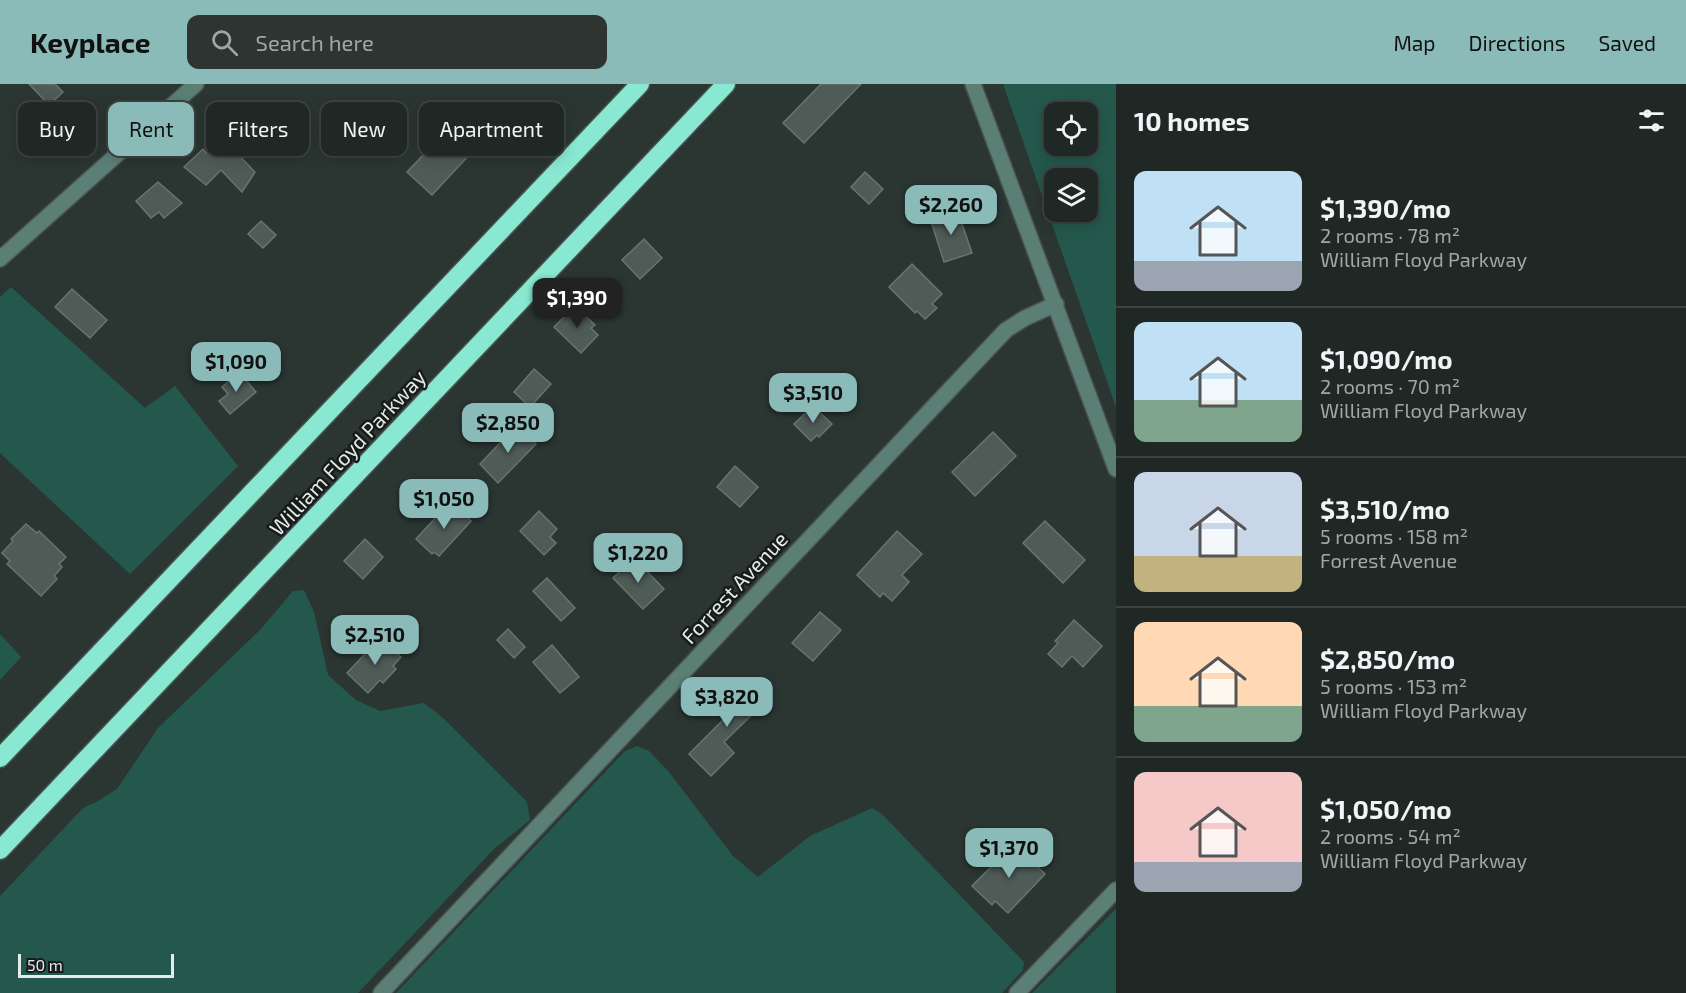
<!DOCTYPE html>
<html lang="en">
<head>
<meta charset="utf-8">
<style>
	body { margin:0; font-family:"Exo 2",sans-serif; background:#2d3432; color:#f1f3f6; height:100vh; display:flex; flex-direction:column; font-size:22px; white-space:nowrap }
	* { box-sizing:border-box; margin:0 }
	p { font-size:20px; color:#a2a6a7 }
	.icon { flex:none; width:33px; height:33px; fill:none; stroke:currentColor; stroke-width:2; stroke-linecap:round; stroke-linejoin:round }
	.map { position:relative; flex:1; overflow:hidden }
	.details { display:flex; flex-direction:column; background:#202826; width:570px }
	.details>* { flex:none }
	.banner { position:absolute; left:18px; top:18px; width:570px; height:54px; display:flex; gap:12px }
	.buttons { position:absolute; left:1044px; top:18px; display:grid; gap:12px }
	.buttons a { display:grid; place-items:center; width:54px; height:54px; border-radius:12px; background:#202826; box-shadow:0 3px 15px #0003,0 0 0 2px #3d4443; font-size:30px }
	.scale { position:absolute; left:18px; bottom:15px; width:156px; box-sizing:border-box; padding-left:6px; border:3px solid #e4ebe9; border-top:0; font-size:16px; line-height:21px; white-space:nowrap; color:#e4ebe9; -webkit-text-stroke:4px #171c1b; paint-order:stroke }
	.price { position:absolute; translate:-50% -51px; padding:0 14px; border-radius:12px; background:#8bbbb9; color:#111; font-size:20px; line-height:39px; filter:drop-shadow(0 2px 3px #0008) }
	.price::after { content:''; position:absolute; left:50%; top:36px; width:18px; height:14px; margin-left:-9px; background:inherit; clip-path:polygon(0 0,100% 0,50% 100%) }
	.price.on { background:#222; color:#fff }
	ul { padding:0; list-style:none }
	li { display:flex; align-items:center; gap:18px; height:150px; padding:0 18px }
	li+li { border-top:2px solid #3d4443 }
	li span { display:grid; place-items:center; flex:none; width:168px; height:120px; border-radius:12px; color:#555 }
	li>.icon { margin-inline-start:auto }
	span .icon { width:72px; height:72px; fill:#fffc; stroke-width:1 }
	li b { font-size:26px }
	h2 { display:flex; justify-content:space-between; align-items:center; height:72px; padding:0 18px; font-size:26px }
	.pill { padding:0 21px; border-radius:12px; background:#202826; box-shadow:0 3px 15px #0003,0 0 0 2px #3d4443; font-size:21px; line-height:54px }
	.pill.on { background:#8bbbb9; color:#111 }
	header { display:flex; align-items:center; gap:36px; box-sizing:border-box; height:84px; padding:0 30px; background:#8bbbb9; color:#111 }
	header strong { font-size:28px }
	nav { display:flex; gap:33px; margin-inline-start:auto; font-size:21px }
	.search { width:420px; height:54px; background:#2d3432; display:flex; align-items:center; gap:15px; box-sizing:border-box; padding:0 21px; border-radius:12px; color:#a2a6a7; font-size:22px }
	main { display:flex; flex:1; min-height:0 }
	.map>svg:first-child { display:block }
	.green { fill:#25584c; fill-rule:evenodd }
	.building { fill:#4f5b57; stroke:#677470; stroke-width:1.5 }
	.lines { fill:none; stroke-linecap:round; stroke-linejoin:round }
	.minor-casing { stroke:#495350; stroke-width:18 }
	.highway-casing { stroke:#495350; stroke-width:21 }
	.minor { stroke:#5b7f75; stroke-width:15 }
	.highway { stroke:#89e8d1; stroke-width:18 }
	.labels { text-anchor:middle; dominant-baseline:central; stroke-width:5; stroke-linejoin:round; paint-order:stroke }
	.street-label { font-size:21px; fill:#e4ebe9; stroke:#171c1b }
</style>
</head>
<body>
<header>
<strong>Keyplace</strong>
<div class="search"><svg class="icon" aria-label="search" viewBox="0 0 24 24"><circle cx="10" cy="10" r="6"/><path d="M15 15l6 6"/></svg>Search here</div>
<nav><a>Map</a><a>Directions</a><a>Saved</a></nav>
</header>
<main>
<div class="map">
<svg width="1116" height="909" viewBox="0 0 1116 909">
	<rect width="100%" height="100%" fill="#2b3633"/>
	<g class="green">
		<path d="M1003 0H1116V323ZM1054 28H1088V62H1054ZM1054 94H1088V128H1054Z"/>
		<path d="M11 203 145 324 175 302 238 382 130 490 0 369V213Z"/>
		<path d="M304 506 314 528 328 591 356 616 380 627 424 619 442 633 527 718 530 736 494 765 358 909H0V812L83 724 98 717 117 705 158 644 260 546 293 507Z"/>
		<path d="M0 550 21 573 0 596Z"/>
		<path d="M637 662 649 667 669 688 733 772 758 793 810 752 872 724 882 730 1024 878 1023 886 1002 909H396L625 667Z"/>
		<path d="M1116 825V909H1032Z"/>
	</g>
	<g class="building">
		<path d="M29 0H55L63 8 49 21Z"/>
		<path d="M821 0H861L804 59 783 39Z"/>
		<path d="M447 46 471 69 432 111 407 88Z"/>
		<path d="M222 54 255 88 242 108 221 86 206 101 184 83 203 65 206 69Z"/>
		<path d="M865 88 883 105 869 120 851 103Z"/>
		<path d="M158 98 182 119 164 134 159 128 151 134 136 117Z"/>
		<path d="M957 125 972 169 944 178 930 134Z"/>
		<path d="M261 137 276 151 263 164 248 150Z"/>
		<path d="M644 155 662 174 640 195 622 176Z"/>
		<path d="M912 180 942 210 932 220 937 224 925 235 917 227 915 229 889 203Z"/>
		<path d="M72 205 107 236 90 254 55 223Z"/>
		<path d="M575 222 595 241 591 244 598 251 581 269 554 243Z"/>
		<path d="M534 285 551 300 530 323 514 308Z"/>
		<path d="M239 288 256 308 230 330 219 317 228 310 222 303Z"/>
		<path d="M813 322 832 340 819 353 817 351 811 357 794 340Z"/>
		<path d="M517 341 536 360 498 399 480 380Z"/>
		<path d="M993 348 1016 372 975 412 952 388Z"/>
		<path d="M735 382 758 403 740 423 717 403Z"/>
		<path d="M450 418 471 437 439 472 434 468 432 470 416 455Z"/>
		<path d="M539 427 557 445 550 453 556 459 544 471 520 447Z"/>
		<path d="M1045 437 1085 476 1063 499 1023 459Z"/>
		<path d="M26 440 37 449 39 447 66 473 59 480 62 483 54 492 57 495 41 512 7 480 10 477 2 469 13 457 11 455Z"/>
		<path d="M897 447 922 470 902 491 909 498 892 517 883 509 880 513 857 491Z"/>
		<path d="M365 455 383 473 363 495 344 477Z"/>
		<path d="M634 474 664 505 643 525 613 494Z"/>
		<path d="M547 494 575 524 561 537 533 507Z"/>
		<path d="M820 528 841 546 813 577 792 559Z"/>
		<path d="M1074 536 1102 562 1083 583 1072 572 1062 583 1048 570 1058 559 1055 557Z"/>
		<path d="M508 545 525 563 514 574 497 556Z"/>
		<path d="M380 554 401 573 393 582 396 585 383 599 380 596 368 609 347 589Z"/>
		<path d="M552 561 579 593 560 609 533 578Z"/>
		<path d="M747 596 766 617 724 658 734 669 711 692 689 670 731 628 723 619Z"/>
		<path d="M1014 760 1045 790 1008 829 995 817 992 821 972 802Z"/>
	</g>
	<g class="lines">
		<defs>
			<g id="minor">
				<path d="M973 0 1116 385"/>
				<path d="M0 175 196 0"/>
				<path d="M381 909C590 689 796 466 1006 246L1025 234 1056 220"/>
				<path d="M1017 909 1116 806"/>
			</g>
			<g id="highway">
				<path d="M0 674 640 0"/>
				<path d="M0 766 726 0"/>
			</g>
		</defs>
		<use href="#minor" class="minor-casing"/>
		<use href="#highway" class="highway-casing"/>
		<use href="#minor" class="minor"/>
		<use href="#highway" class="highway"/>
	</g>
	<g class="labels">
		<g class="street-label">
			<text transform="translate(347 368) rotate(-47)">William Floyd Parkway</text>
			<text transform="translate(734 503) rotate(-47)">Forrest Avenue</text>
		</g>
	</g>
</svg>
<div class="buttons">
<a><svg class="icon" aria-label="locate" viewBox="0 0 24 24"><circle cx="12" cy="12" r="6"/><path d="M12 2v4M12 18v4M2 12h4M18 12h4"/></svg></a>
<a><svg class="icon" aria-label="layers" viewBox="0 0 24 24"><path d="M12 4l9 5-9 5-9-5zM3 14l9 5 9-5"/></svg></a>
</div>
<div class="scale">50 m</div>
<b class="price" style="left:951px;top:152px">$2,260</b>
<b class="price on" style="left:577px;top:245px">$1,390</b>
<b class="price" style="left:236px;top:309px">$1,090</b>
<b class="price" style="left:813px;top:340px">$3,510</b>
<b class="price" style="left:508px;top:370px">$2,850</b>
<b class="price" style="left:444px;top:446px">$1,050</b>
<b class="price" style="left:638px;top:500px">$1,220</b>
<b class="price" style="left:375px;top:582px">$2,510</b>
<b class="price" style="left:727px;top:644px">$3,820</b>
<b class="price" style="left:1009px;top:795px">$1,370</b>
<div class="banner">
<a class="pill">Buy</a>
<a class="pill on">Rent</a>
<a class="pill">Filters</a>
<a class="pill">New</a>
<a class="pill">Apartment</a>
</div>
</div>
<section class="details">
<h2>10 homes<svg class="icon" aria-label="filters" viewBox="0 0 24 24"><path d="M4 7h16M4 17h16"/><circle cx="9" cy="7" r="2"/><circle cx="15" cy="17" r="2"/></svg></h2>
<ul>
<li><span style="background:linear-gradient(#bfe0f5 75%,#9aa5b1 0)"><svg class="icon" aria-label="home" viewBox="0 0 24 24"><path d="M3 11l9-7 9 7M6 9v11h12V9"/></svg></span><div><b>$1,390/mo</b><p>2 rooms · 78 m²</p><p>William Floyd Parkway</p></div></li>
<li><span style="background:linear-gradient(#bfe0f5 65%,#7fa58c 0)"><svg class="icon" aria-label="home" viewBox="0 0 24 24"><path d="M3 11l9-7 9 7M6 9v11h12V9"/></svg></span><div><b>$1,090/mo</b><p>2 rooms · 70 m²</p><p>William Floyd Parkway</p></div></li>
<li><span style="background:linear-gradient(#c9d6e8 70%,#c2b280 0)"><svg class="icon" aria-label="home" viewBox="0 0 24 24"><path d="M3 11l9-7 9 7M6 9v11h12V9"/></svg></span><div><b>$3,510/mo</b><p>5 rooms · 158 m²</p><p>Forrest Avenue</p></div></li>
<li><span style="background:linear-gradient(#ffd9b3 70%,#7fa58c 0)"><svg class="icon" aria-label="home" viewBox="0 0 24 24"><path d="M3 11l9-7 9 7M6 9v11h12V9"/></svg></span><div><b>$2,850/mo</b><p>5 rooms · 153 m²</p><p>William Floyd Parkway</p></div></li>
<li><span style="background:linear-gradient(#f6c9c9 75%,#9aa5b1 0)"><svg class="icon" aria-label="home" viewBox="0 0 24 24"><path d="M3 11l9-7 9 7M6 9v11h12V9"/></svg></span><div><b>$1,050/mo</b><p>2 rooms · 54 m²</p><p>William Floyd Parkway</p></div></li>
</ul>
</section>
</main>
</body>
</html>
